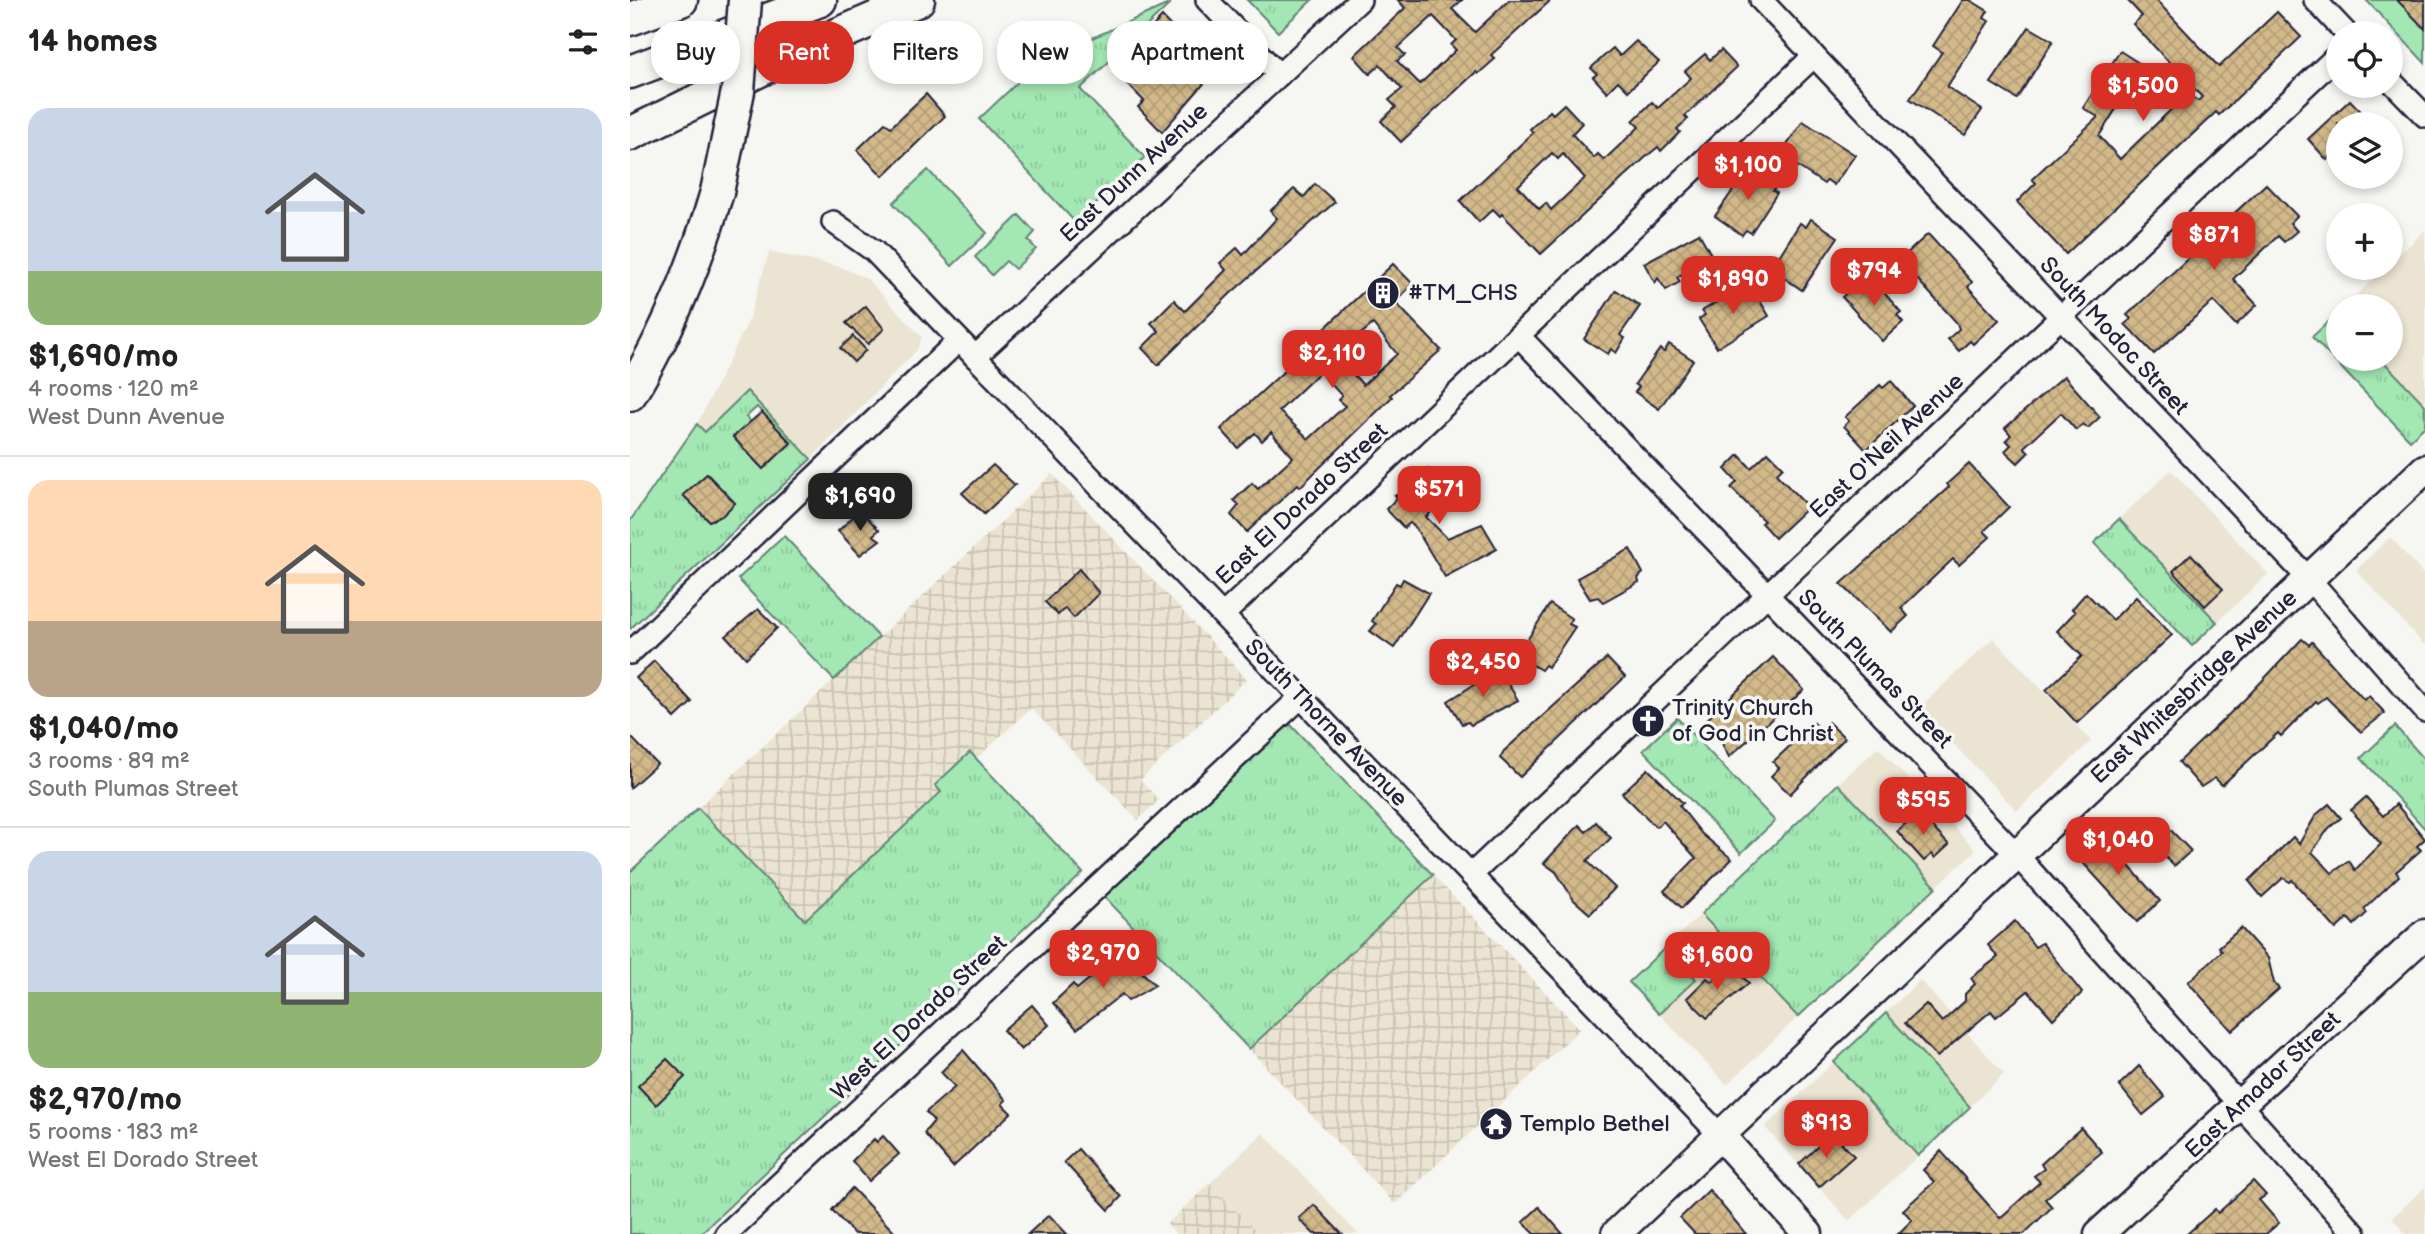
<!DOCTYPE html>
<html lang="en">
<head>
<meta charset="utf-8">
<style>
	body { margin:0; font-family:"Balsamiq Sans",sans-serif; background:#f6f6f6; color:#222; height:100vh; display:flex; flex-direction:column; font-size:26px; white-space:nowrap }
	* { box-sizing:border-box; margin:0 }
	p { font-size:23px; color:#767676 }
	.icon { flex:none; width:38px; height:38px; fill:none; stroke:currentColor; stroke-width:2; stroke-linecap:round; stroke-linejoin:round }
	.map { position:relative; flex:1; overflow:hidden }
	.details { display:flex; flex-direction:column; background:#fff; width:630px }
	.details>* { flex:none }
	.guide { position:absolute; left:21px; top:21px; width:665px; height:63px; display:flex; gap:14px }
	.buttons { position:absolute; left:1696px; top:21px; display:grid; gap:14px }
	.buttons a { display:grid; place-items:center; width:77px; height:77px; border-radius:50%; background:#fff; box-shadow:0 4px 10px #0003; font-size:35px }
	.price { position:absolute; translate:-50% -60px; padding:0 16px; border-radius:14px; background:#d93025; color:#fff; font-size:23px; line-height:46px; filter:drop-shadow(0 2px 4px #0008) }
	.price::after { content:''; position:absolute; left:50%; top:42px; width:21px; height:16px; margin-left:-10px; background:inherit; clip-path:polygon(0 0,100% 0,50% 100%) }
	.price.current { background:#222; color:#fff }
	ul { padding:0; list-style:none }
	li { display:grid; align-content:center; gap:14px; height:371px; padding:0 28px }
	li+li { border-top:2px solid #e0e0e0 }
	li span { display:grid; place-items:center; height:217px; border-radius:21px; color:#555 }
	li>.icon { margin-inline-start:auto }
	span .icon { width:126px; height:126px; fill:#fffc; stroke-width:1 }
	li b { font-size:30px }
	h2 { display:flex; justify-content:space-between; align-items:center; height:84px; padding:0 28px; font-size:30px }
	.tag { padding:0 24px; border-radius:28px; background:#fff; box-shadow:0 4px 10px #0003; font-size:24px; line-height:63px }
	.tag.current { background:#d93025; color:#fff }
	main { display:flex; flex:1; min-height:0 }
	.map>svg:first-child { display:block }
	.built { fill:#ece4d2 }
	.industrial { fill:url(#industrial-grid) }
	.grass { fill:url(#grass-tufts); stroke:#628577; stroke-width:2; fill-rule:evenodd }
	.park { fill:#a3e8b3; stroke:#628577; stroke-width:2 }
	.building { fill:url(#building-cross-hatch); stroke:#22223b; stroke-width:2; fill-rule:evenodd }
	.lines { fill:none; stroke-linecap:round; stroke-linejoin:round }
	.minor-casing { stroke:#22223b; stroke-width:26 }
	.major-casing { stroke:#22223b; stroke-width:33 }
	.highway-casing { stroke:#22223b; stroke-width:37 }
	.minor { stroke:#f6f6f2; stroke-width:21 }
	.major { stroke:#f6f6f2; stroke-width:28 }
	.highway { stroke:#f6f6f2; stroke-width:32 }
	.highway-bridge-casing { stroke:#22223b; stroke-width:37; stroke-linecap:butt }
	.highway-bridge { stroke:#f6f6f2; stroke-width:32 }
	.labels { text-anchor:middle; dominant-baseline:central; stroke-width:7; stroke-linejoin:round; paint-order:stroke }
	.street-label { font-size:23px; fill:#22223b; stroke:#f6f6f2 }
	.poi-label { font-size:23px; fill:#22223b; stroke:#f6f6f2; text-anchor:start }
</style>
</head>
<body>
<main>
<section class="details">
<h2>14 homes<svg class="icon" aria-label="filters" viewBox="0 0 24 24"><path d="M4 7h16M4 17h16"/><circle cx="9" cy="7" r="2"/><circle cx="15" cy="17" r="2"/></svg></h2>
<ul>
<li><span style="background:linear-gradient(#c9d6e8 75%,#8fb573 0)"><svg class="icon" aria-label="home" viewBox="0 0 24 24"><path d="M3 11l9-7 9 7M6 9v11h12V9"/></svg></span><div><b>$1,690/mo</b><p>4 rooms · 120 m²</p><p>West Dunn Avenue</p></div></li>
<li><span style="background:linear-gradient(#ffd9b3 65%,#b9a48a 0)"><svg class="icon" aria-label="home" viewBox="0 0 24 24"><path d="M3 11l9-7 9 7M6 9v11h12V9"/></svg></span><div><b>$1,040/mo</b><p>3 rooms · 89 m²</p><p>South Plumas Street</p></div></li>
<li><span style="background:linear-gradient(#c9d6e8 65%,#8fb573 0)"><svg class="icon" aria-label="home" viewBox="0 0 24 24"><path d="M3 11l9-7 9 7M6 9v11h12V9"/></svg></span><div><b>$2,970/mo</b><p>5 rooms · 183 m²</p><p>West El Dorado Street</p></div></li>
</ul>
</section>
<div class="map">
<svg width="1795" height="1234" viewBox="0 0 1795 1234">
	<defs>
		<pattern id="industrial-grid" width="8" height="8" patternUnits="userSpaceOnUse" patternTransform="scale(1.75)"><rect width="8" height="8" fill="#ece4d2"/><path d="M0 4h8M4 0v8" fill="none" stroke="#cac3b5"/></pattern>
		<pattern id="grass-tufts" width="24" height="20" patternUnits="userSpaceOnUse" patternTransform="scale(1.75)"><rect width="24" height="20" fill="#a3e8b3"/><path d="M3 7l-1-3M5 7V3M7 7l1-3M15 17l-1-3M17 17v-4M19 17l1-3" fill="none" stroke="#8cc79b"/></pattern>
		<pattern id="building-cross-hatch" width="8" height="8" patternUnits="userSpaceOnUse" patternTransform="scale(1.75)"><rect width="8" height="8" fill="#d3b989"/><path d="M0 0l8 8M0 8l8-8" fill="none" stroke="#b59f77"/></pattern>
	</defs>
	<rect width="100%" height="100%" fill="#f6f6f2"/>
	<filter id="ink" filterUnits="userSpaceOnUse"><feTurbulence type="fractalNoise" baseFrequency=".0143" numOctaves="2"/><feDisplacementMap in="SourceGraphic" scale="14" xChannelSelector="R" yChannelSelector="G"/><feConvolveMatrix kernelMatrix="1 2 1 2 8 2 1 2 1" color-interpolation-filters="sRGB"/></filter>
	<g filter="url(#ink)">
		<g class="built">
			<path d="M1795 230V405L1751 359H1760V306H1715L1755 268H1760L1761 263Z"/>
			<path d="M139 252 208 266 236 278 292 337 287 350 181 459 117 392 74 432 67 424 118 322Z"/>
			<path d="M1541 470 1638 574 1587 622 1489 519Z"/>
			<path d="M1760 537 1795 576V646L1726 570Z"/>
			<path d="M1363 638 1461 741 1387 811 1289 708Z"/>
			<path d="M1248 747 1346 850 1306 887 1208 784Z"/>
			<path d="M1071 914 1168 1017 1097 1085 1029 1014 1066 979 1036 947Z"/>
			<path d="M1290 980 1374 1074 1340 1107 1256 1013Z"/>
			<path d="M1204 1062 1288 1156 1219 1221 1135 1127Z"/>
			<path d="M633 1133 728 1234H629L580 1183Z"/>
			<path d="M1795 1187V1234H1776L1762 1218Z"/>
		</g>
		<g class="industrial">
			<path d="M422 474 617 679 510 780 529 800 508 820 401 708 346 759 340 753 305 785 312 792 175 920 68 808Z"/>
			<path d="M803 875 950 1029 765 1204 619 1049Z"/>
			<path d="M580 1183 629 1234H546L537 1224Z"/>
		</g>
		<g class="grass">
			<path d="M617 0H682L648 32Z"/>
			<path d="M541 3 450 89 515 157 446 223 349 119 410 61Z"/>
			<path d="M1708 313V359H1751L1795 405V426L1780 440 1682 337Z"/>
			<path d="M117 391 181 459 0 629V521L67 424 75 432ZM127 407 161 442 136 467H131L103 437 121 422 116 417ZM77 474 105 503 93 515 79 521 53 495Z"/>
			<path d="M1489 519 1587 622 1562 646 1464 543Z"/>
			<path d="M154 536 249 637 204 680 108 579Z"/>
			<path d="M1047 718 1145 821 1111 853 1013 750Z"/>
			<path d="M658 722 803 875 619 1049 472 894Z"/>
			<path d="M1765 726 1795 760V829L1731 758Z"/>
			<path d="M340 752 453 873 70 1234H0V872L68 808 175 920 311 792 305 785Z"/>
			<path d="M1208 784 1306 887 1168 1017 1071 914Z"/>
			<path d="M1036 947 1066 979 1029 1014 999 982Z"/>
			<path d="M1256 1013 1340 1107 1288 1156 1204 1062Z"/>
		</g>
		<g class="park">
			<path d="M1736 0H1795V63L1740 4Z"/>
			<path d="M298 170 357 233 322 266 263 203Z"/>
			<path d="M389 215 405 232 398 240 406 249 385 269 376 261 362 275 345 257Z"/>
		</g>
		<g class="building">
			<path d="M768 0H832L822 9 845 32 879 0H921L861 55 865 59 848 74 846 72 771 142 751 121 766 107 759 100 772 89 750 65 740 74 724 56 775 8ZM803 16 826 40 821 45 826 50 790 84 767 61 775 55 768 48Z"/>
			<path d="M1333 0H1340L1358 11 1354 18 1359 21 1317 87 1352 110 1335 135 1280 99 1312 52 1303 46Z"/>
			<path d="M1497 0H1526L1589 67 1647 12 1671 37 1589 115 1586 112 1436 254 1387 202 1406 183 1402 179 1468 117 1453 108 1490 51 1520 70 1506 91 1500 87 1469 136 1490 159 1557 94 1568 101 1572 97 1503 24 1512 16Z"/>
			<path d="M1767 0H1795V29Z"/>
			<path d="M532 17 584 72 532 132 508 107 514 101 482 68Z"/>
			<path d="M1399 27 1423 41 1387 99 1361 83Z"/>
			<path d="M1006 41 1029 62 998 91 988 81 977 92 963 77 967 74 961 68 983 48 990 56Z"/>
			<path d="M1091 50 1107 67 1055 116 1058 119 1047 129 1050 132 1031 151 1028 147 1017 156 911 254 872 214 870 216 863 209 849 222 830 201 903 133 900 129 920 111 923 114 934 104 952 123 942 134 964 158 968 154 974 160 1009 127 1003 121 1022 102 1028 108 1061 78 1055 71 1075 54 1080 60ZM922 153 928 159 933 154 955 178 921 210 916 203 909 209 888 186Z"/>
			<path d="M296 94 315 116 253 176 227 150 255 123 261 127Z"/>
			<path d="M1720 100 1743 124H1708V149L1697 160 1678 139Z"/>
			<path d="M1173 121 1225 155 1204 185 1197 180 1194 184 1155 158 1157 154 1153 151Z"/>
			<path d="M1120 166 1147 185 1143 191 1147 193 1121 233 1116 230 1112 235 1085 216Z"/>
			<path d="M685 184 705 202 600 294 528 365 512 348 529 331 521 323 544 300 555 311 596 270 590 263 607 248 613 255 647 218 640 211 664 189 674 197Z"/>
			<path d="M1636 184 1667 216 1660 223 1667 231 1654 242 1648 236 1603 279 1627 305 1606 325 1583 301 1524 354 1495 324 1501 319 1497 315 1579 239 1575 235 1596 216 1598 219Z"/>
			<path d="M1181 219 1208 237 1172 290 1141 269 1170 223 1176 227Z"/>
			<path d="M1069 233 1083 258 1047 277 1050 282 1036 290 1028 278 1025 283 1014 263Z"/>
			<path d="M1298 234 1342 282 1338 287 1369 320 1343 344 1340 341 1329 351 1318 339 1329 329 1327 323 1276 267 1279 264 1273 257Z"/>
			<path d="M763 264 783 284 765 302 811 350 760 395 762 397 670 487 668 484 617 532 601 515 609 505 604 500 622 483 628 489 663 457 641 432 632 441 625 433 608 448 591 429 663 363 661 360ZM743 324 767 354 733 385 706 355ZM690 372 712 396 708 400 715 406 679 439 649 411Z"/>
			<path d="M1233 278 1238 283 1242 279 1271 312 1267 315 1273 322 1252 341 1212 297Z"/>
			<path d="M1113 286 1115 290 1121 286 1139 316 1087 348 1069 319 1075 315 1072 311Z"/>
			<path d="M986 290 1010 306 990 335 995 338 986 353 981 349 978 354 954 339Z"/>
			<path d="M236 306 254 329 238 344 216 323Z"/>
			<path d="M223 336 236 350 224 362 210 348Z"/>
			<path d="M1039 344 1063 360 1029 409 1005 392 1009 387 1005 384 1030 349 1034 352Z"/>
			<path d="M1434 376 1470 417 1458 428 1453 424 1446 430 1431 413 1394 447 1399 452 1388 463 1375 451 1381 445 1376 440 1381 435 1375 428Z"/>
			<path d="M1261 381 1283 406 1236 450 1214 426 1219 421 1215 417 1250 385 1253 388Z"/>
			<path d="M132 412 161 443 133 469 103 437Z"/>
			<path d="M1138 452 1153 467 1146 474 1178 507 1145 538 1131 523 1134 521 1101 488 1107 482 1095 469 1109 455 1121 468Z"/>
			<path d="M1339 464 1379 507 1354 531 1360 537 1329 565 1323 559 1271 608 1278 616 1261 632 1211 584 1319 487 1317 484Z"/>
			<path d="M363 465 385 485 354 514 332 493Z"/>
			<path d="M798 469 818 489 814 495 816 497 796 517 817 538 852 524 867 549 815 577 785 527 780 523 774 528 756 509 767 498 765 495H771Z"/>
			<path d="M77 474 105 503 92 516 79 521 53 495Z"/>
			<path d="M230 510 249 530 243 535 250 540 230 555 208 531Z"/>
			<path d="M1000 549 1013 573 1008 578 1009 582 973 602 968 597 960 599 947 578Z"/>
			<path d="M1561 554 1593 589 1575 606 1543 571Z"/>
			<path d="M449 569 469 593 444 618 435 608 428 615 415 602Z"/>
			<path d="M773 579 799 593 764 648 740 631 746 624 742 621 766 583 770 585Z"/>
			<path d="M1456 593 1483 620 1506 597 1542 635 1447 723 1416 690 1452 656 1427 631 1445 612 1442 609Z"/>
			<path d="M920 604 942 619 939 624 945 627 918 667 915 665 911 670 887 656Z"/>
			<path d="M128 609 147 628 116 658 96 636Z"/>
			<path d="M1672 639 1679 645 1682 642 1734 700 1739 696 1755 713 1731 732 1696 697 1688 703 1686 701 1651 736 1648 733 1592 785 1585 778 1571 787 1549 762 1615 699Z"/>
			<path d="M1143 657 1174 690 1099 757 1089 738 1072 724Z"/>
			<path d="M977 658 995 677 890 777 870 758 874 751Z"/>
			<path d="M24 661 62 702 45 718 6 678Z"/>
			<path d="M869 669 888 700 841 725 838 722 832 724 818 701Z"/>
			<path d="M1198 722 1215 738 1160 794 1141 776 1149 768 1143 762 1184 723 1190 729Z"/>
			<path d="M0 736 27 764 0 788Z"/>
			<path d="M1018 769 1053 803 1049 805 1072 834 1102 859 1052 908 1034 891 1066 858 1033 821 1026 827 992 793Z"/>
			<path d="M1736 797 1753 816 1766 804 1795 839 1787 846 1791 850 1766 872 1769 876 1734 909 1737 913 1724 925 1718 918 1706 929 1662 880 1660 882 1653 878 1632 897 1619 881 1663 837 1669 844 1686 815 1699 804 1711 818 1699 828 1682 852 1702 873 1719 861 1725 870 1751 844 1721 810Z"/>
			<path d="M1288 812 1319 845 1305 858 1302 854 1294 861 1267 831Z"/>
			<path d="M1529 818 1561 851 1544 866 1513 834Z"/>
			<path d="M966 822 981 838 957 861 985 888 960 914 944 900 926 872 914 863 949 825 956 832Z"/>
			<path d="M1470 833 1530 901 1507 922 1446 855Z"/>
			<path d="M1385 921 1405 947 1412 943 1452 993 1423 1019 1398 991 1366 1017 1361 1011 1307 1057 1275 1023 1296 1004 1312 1022 1335 1001V994L1345 984 1341 978 1368 957 1358 945Z"/>
			<path d="M1611 928 1638 958 1644 983 1649 989 1602 1031 1558 982 1592 951 1589 947Z"/>
			<path d="M492 952 525 985 498 1001 492 994 447 1029 423 1003 443 984 447 989Z"/>
			<path d="M1101 966 1119 983 1077 1018 1057 998 1077 978 1082 982Z"/>
			<path d="M402 1005 419 1025 391 1050 373 1030Z"/>
			<path d="M333 1050 376 1100 372 1104 381 1113 323 1167 294 1133 304 1121 296 1112 325 1087 311 1072Z"/>
			<path d="M37 1059 55 1077 26 1105 8 1086Z"/>
			<path d="M1509 1066 1535 1097 1513 1115 1489 1085Z"/>
			<path d="M1451 1128 1472 1152 1415 1199 1422 1207 1394 1234H1268L1282 1220 1273 1210 1304 1182 1293 1170 1311 1151 1370 1218 1410 1182 1404 1176 1414 1169 1411 1164Z"/>
			<path d="M1202 1133 1224 1156 1189 1187 1169 1164Z"/>
			<path d="M253 1136 269 1154 239 1181 222 1161 244 1139 247 1142Z"/>
			<path d="M448 1149 491 1197 479 1210 434 1162Z"/>
			<path d="M1623 1181 1636 1195 1629 1200 1649 1223 1636 1234H1557L1585 1209 1588 1213Z"/>
			<path d="M222 1188 266 1234H224L202 1210Z"/>
			<path d="M1079 1190 1116 1234H1065L1050 1218Z"/>
			<path d="M684 1205 712 1234H684L671 1221 669 1218Z"/>
			<path d="M909 1207 933 1234H905L893 1222Z"/>
			<path d="M419 1215 437 1234H398Z"/>
		</g>
		<g class="lines">
			<defs>
				<g id="minor">
					<path d="M577 0 649 75"/>
					<path d="M1131 0 1679 579 1795 711"/>
					<path d="M1685 0 1716 33"/>
					<path d="M1760 80 1795 116"/>
					<path d="M203 222 244 251 1089 1134"/>
					<path d="M889 336 1386 854 1725 1234"/>
					<path d="M345 357 730 0"/>
					<path d="M593 615 1184 56"/>
					<path d="M0 653 329 340"/>
					<path d="M841 875 1708 55"/>
					<path d="M96 1234 671 697"/>
				</g>
				<g id="major">
					<path d="M1089 1134 1178 1234"/>
					<path d="M986 1234 1795 469"/>
					<path d="M1469 1234 1795 934"/>
				</g>
				<g id="highway">
					<path d="M0 19 51 0"/>
					<path d="M0 72 190 0"/>
					<path d="M0 134 154 58 288 0"/>
					<path d="M0 394C39 331 66 263 87 192"/>
				</g>
			</defs>
			<use href="#minor" class="minor-casing"/>
			<use href="#major" class="major-casing"/>
			<use href="#highway" class="highway-casing"/>
			<use href="#minor" class="minor"/>
			<use href="#major" class="major"/>
			<use href="#highway" class="highway"/>
			<defs>
				<path id="highway-bridge" d="M87 192 108 91 115 0"/>
			</defs>
			<use href="#highway-bridge" class="highway-bridge-casing"/>
			<use href="#highway-bridge" class="highway-bridge"/>
		</g>
	</g>
	<defs>
		<symbol id="building-disc" viewBox="-11 -11 22 22"><circle r="9.5" fill="#22223b" stroke="#f6f6f2"/><path d="M-4-6H4V6H1V3H-1V6H-4ZM-2.5-4.3h1.7v1.8h-1.7ZM.8-4.3h1.7v1.8H.8ZM-2.5-1h1.7V.8h-1.7ZM.8-1h1.7V.8H.8Z" fill="#fff"/></symbol>
		<symbol id="church-disc" viewBox="-11 -11 22 22"><circle r="9.5" fill="#22223b" stroke="#f6f6f2"/><path d="M-1.2-6h2.4v3.5h3.3v2.4h-3.3V6h-2.4V-.1h-3.3v-2.4h3.3Z" fill="#fff"/></symbol>
		<symbol id="temple-disc" viewBox="-11 -11 22 22"><circle r="9.5" fill="#22223b" stroke="#f6f6f2"/><path d="M0-6L5-2H3V0L6.5 2.5H4V6H1.5V3h-3V6H-4V2.5H-6.5L-3 0V-2H-5Z" fill="#fff"/></symbol>
	</defs>
	<g fill-rule="evenodd">
		<use href="#building-disc" x="734" y="274" width="38" height="38"/>
		<use href="#church-disc" x="999" y="702" width="38" height="38"/>
		<use href="#temple-disc" x="847" y="1105" width="38" height="38"/>
	</g>
	<g class="labels">
		<g class="street-label">
			<text transform="translate(504 173) rotate(-43)">East Dunn Avenue</text>
			<text transform="translate(1484 336) rotate(47)">South Modoc Street</text>
			<text transform="translate(1257 446) rotate(-43)">East O'Neil Avenue</text>
			<text transform="translate(672 504) rotate(-43)">East El Dorado Street</text>
			<text transform="translate(1245 669) rotate(46)">South Plumas Street</text>
			<text transform="translate(1564 687) rotate(-43)">East Whitesbridge Avenue</text>
			<text transform="translate(696 723) rotate(46)">South Thorne Avenue</text>
			<text transform="translate(289 1018) rotate(-43)">West El Dorado Street</text>
			<text transform="translate(1633 1085) rotate(-43)">East Amador Street</text>
		</g>
		<g class="poi-label">
			<text x="778" y="293">#TM_CHS</text>
			<text x="1042" y="708">Trinity Church<tspan x="1042" dy="26">of God in Christ</tspan></text>
			<text x="890" y="1124">Templo Bethel</text>
		</g>
	</g>
</svg>
<div class="buttons">
<a><svg class="icon" aria-label="locate" viewBox="0 0 24 24"><circle cx="12" cy="12" r="6"/><path d="M12 2v4M12 18v4M2 12h4M18 12h4"/></svg></a>
<a><svg class="icon" aria-label="layers" viewBox="0 0 24 24"><path d="M12 4l9 5-9 5-9-5zM3 14l9 5 9-5"/></svg></a>
<a>+</a>
<a>−</a>
</div>
<b class="price" style="left:1513px;top:123px">$1,500</b>
<b class="price" style="left:1118px;top:202px">$1,100</b>
<b class="price" style="left:1584px;top:272px">$871</b>
<b class="price" style="left:1244px;top:308px">$794</b>
<b class="price" style="left:1103px;top:316px">$1,890</b>
<b class="price" style="left:702px;top:390px">$2,110</b>
<b class="price" style="left:809px;top:526px">$571</b>
<b class="price current" style="left:230px;top:533px">$1,690</b>
<b class="price" style="left:853px;top:699px">$2,450</b>
<b class="price" style="left:1293px;top:837px">$595</b>
<b class="price" style="left:1488px;top:877px">$1,040</b>
<b class="price" style="left:473px;top:990px">$2,970</b>
<b class="price" style="left:1087px;top:992px">$1,600</b>
<b class="price" style="left:1196px;top:1160px">$913</b>
<div class="guide">
<a class="tag">Buy</a>
<a class="tag current">Rent</a>
<a class="tag">Filters</a>
<a class="tag">New</a>
<a class="tag">Apartment</a>
</div>
</div>
</main>
</body>
</html>
